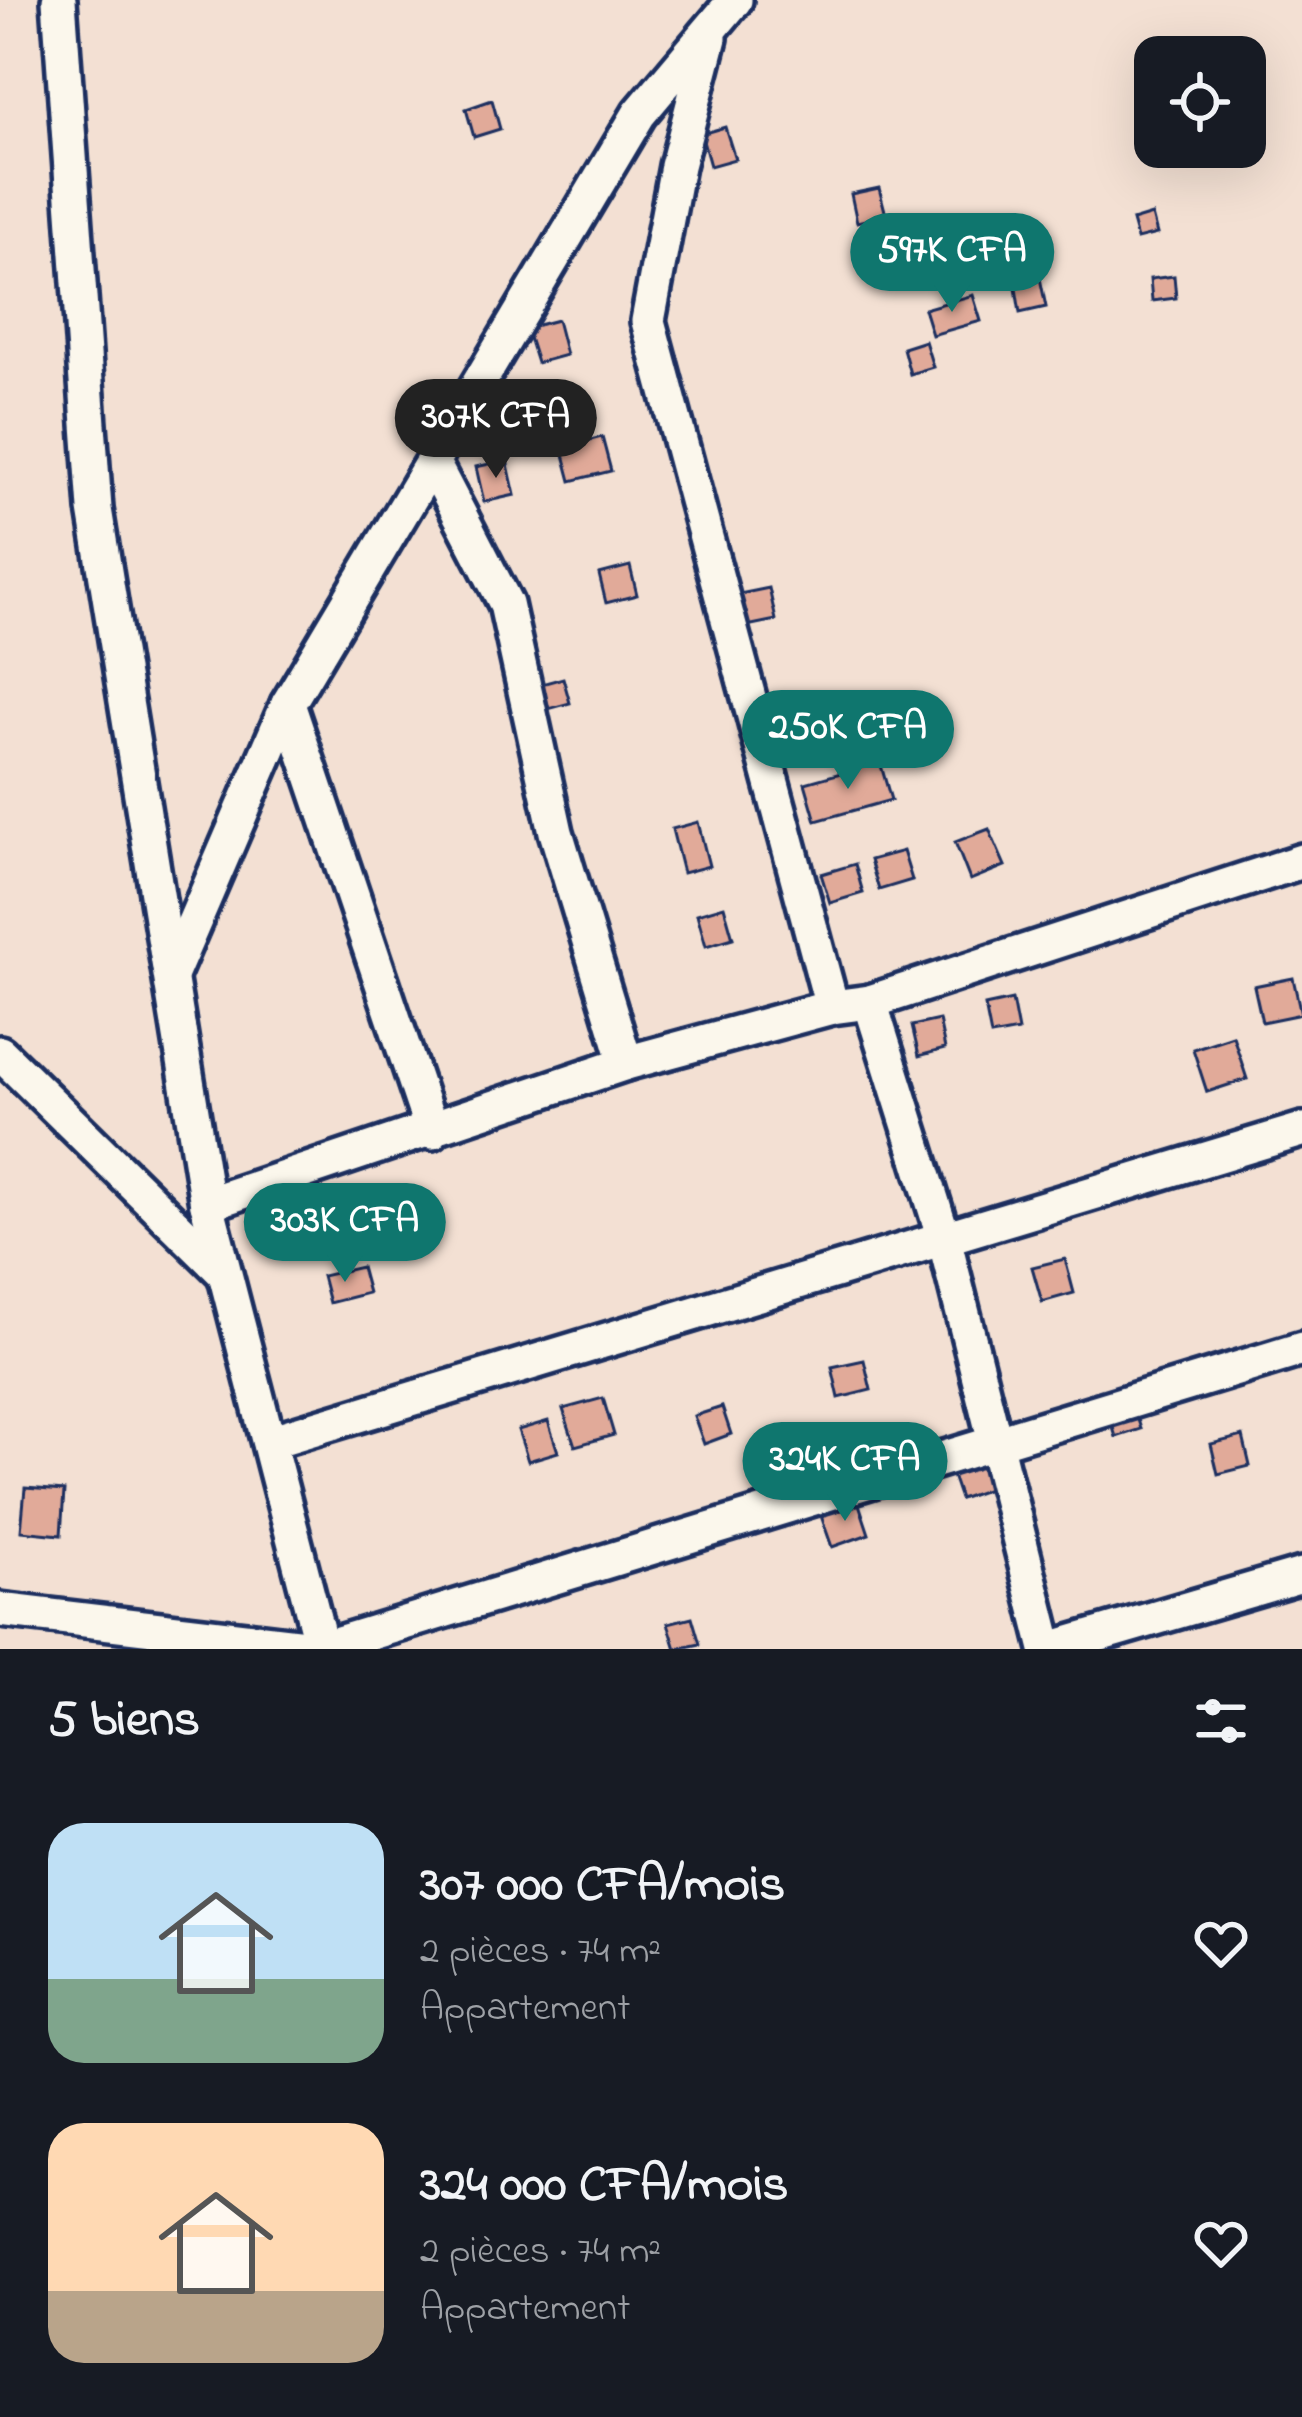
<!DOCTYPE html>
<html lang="fr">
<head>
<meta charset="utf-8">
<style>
	body { margin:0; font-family:"Indie Flower",sans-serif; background:#242831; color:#f1f3f6; height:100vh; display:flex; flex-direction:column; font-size:45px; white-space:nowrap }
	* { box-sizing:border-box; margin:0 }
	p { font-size:39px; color:#9ea1a6 }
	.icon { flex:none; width:66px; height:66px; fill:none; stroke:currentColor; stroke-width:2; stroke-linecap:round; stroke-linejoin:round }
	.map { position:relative; height:1649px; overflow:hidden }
	.details { display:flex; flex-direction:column; background:#171b24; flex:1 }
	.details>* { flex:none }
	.buttons { position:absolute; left:1134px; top:36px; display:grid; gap:24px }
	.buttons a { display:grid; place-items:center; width:132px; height:132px; border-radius:24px; background:#171b24; box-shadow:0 12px 48px #0002; font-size:60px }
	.price { position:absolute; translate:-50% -102px; padding:0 27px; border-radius:42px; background:#0f766e; color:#fff; font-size:39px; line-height:78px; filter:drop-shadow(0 3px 6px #0008) }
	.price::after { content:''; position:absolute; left:50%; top:72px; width:36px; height:27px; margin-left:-18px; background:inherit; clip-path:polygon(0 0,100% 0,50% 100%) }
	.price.selected { background:#222; color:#fff }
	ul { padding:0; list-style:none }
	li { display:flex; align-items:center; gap:36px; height:300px; padding:0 48px }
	li span { display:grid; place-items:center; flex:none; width:336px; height:240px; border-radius:36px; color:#555 }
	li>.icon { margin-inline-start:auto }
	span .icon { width:144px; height:144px; fill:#fffc; stroke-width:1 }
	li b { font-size:51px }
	h2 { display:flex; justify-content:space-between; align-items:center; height:144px; padding:0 48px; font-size:51px }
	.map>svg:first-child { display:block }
	.building { fill:#e1aa99; stroke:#1b2f5e; stroke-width:3 }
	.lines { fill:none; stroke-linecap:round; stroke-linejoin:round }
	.minor-casing { stroke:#1b2f5e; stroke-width:42 }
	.minor { stroke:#fbf7ec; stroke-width:33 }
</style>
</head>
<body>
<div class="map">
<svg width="1302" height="1649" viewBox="0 0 1302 1649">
	<rect width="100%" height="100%" fill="#f3e0d3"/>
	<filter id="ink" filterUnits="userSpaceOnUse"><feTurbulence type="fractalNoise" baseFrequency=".00833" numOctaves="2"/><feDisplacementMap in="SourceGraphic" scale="24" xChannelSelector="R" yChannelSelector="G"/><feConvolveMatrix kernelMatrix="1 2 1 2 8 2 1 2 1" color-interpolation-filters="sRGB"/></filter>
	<g filter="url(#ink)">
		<g class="building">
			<path d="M492 100 500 129 474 137 466 109Z"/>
			<path d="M725 127 735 159 710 166 701 134Z"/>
			<path d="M879 188 886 215 857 222 851 194Z"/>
			<path d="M1152 215 1157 234 1137 239 1132 221Z"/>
			<path d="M1174 276 1176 298 1152 301 1150 279Z"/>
			<path d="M1040 278 1046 307 1020 313 1015 282Z"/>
			<path d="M973 295 981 321 932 335 924 309Z"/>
			<path d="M557 320 566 355 537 363 526 328Z"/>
			<path d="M925 341 933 367 910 374 903 348Z"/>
			<path d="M602 437 611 471 571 481 562 447Z"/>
			<path d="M507 460 515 495 484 502 476 467Z"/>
			<path d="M630 566 637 595 606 603 599 574Z"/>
			<path d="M769 588 776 620 747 626 740 594Z"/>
			<path d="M563 678 570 703 541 711 534 686Z"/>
			<path d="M880 762 891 800 816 821 805 783Z"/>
			<path d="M698 822 709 866 683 873 672 829Z"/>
			<path d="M989 829 1005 866 970 880 955 842Z"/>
			<path d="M903 851 912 880 879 890 870 860Z"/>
			<path d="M855 864 863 893 830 903 821 874Z"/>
			<path d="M724 906 733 938 706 946 697 914Z"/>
			<path d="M1293 978 1301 1014 1262 1022 1254 986Z"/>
			<path d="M1012 1000 1018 1031 991 1036 985 1006Z"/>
			<path d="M939 1020 945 1049 919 1056 912 1026Z"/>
			<path d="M1233 1036 1247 1079 1207 1092 1193 1049Z"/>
			<path d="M1065 1259 1074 1293 1042 1302 1032 1267Z"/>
			<path d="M361 1267 368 1293 329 1303 322 1276Z"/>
			<path d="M864 1360 871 1390 839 1398 832 1367Z"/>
			<path d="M603 1398 614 1435 575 1446 563 1409Z"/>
			<path d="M722 1407 731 1434 704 1444 694 1416Z"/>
			<path d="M1134 1407 1141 1429 1116 1437 1109 1415Z"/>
			<path d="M548 1421 558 1452 528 1461 518 1430Z"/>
			<path d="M1243 1436 1250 1466 1218 1474 1211 1444Z"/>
			<path d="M983 1455 994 1487 960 1499 949 1467Z"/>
			<path d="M25 1488 64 1491 61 1535 21 1531Z"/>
			<path d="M858 1501 869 1534 832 1547 820 1513Z"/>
			<path d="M692 1617 700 1644 676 1649 668 1623Z"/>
		</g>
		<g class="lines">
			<defs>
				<g id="minor">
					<path d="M59 0 95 509 207 1204 322 1649"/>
					<path d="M710 38 677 166 648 321 832 1007"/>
					<path d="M434 465 506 604 556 832 626 1063"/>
					<path d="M288 704 432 1132"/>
					<path d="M171 976 288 704 639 114 735 0"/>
					<path d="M870 1002 944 1238 1047 1649"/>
					<path d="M0 1053 224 1273"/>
					<path d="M207 1204 626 1063 832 1007 870 1002 1302 861"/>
					<path d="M269 1442 1302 1130"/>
					<path d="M0 1610 322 1648 1302 1349"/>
					<path d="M1050 1649 1302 1575"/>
				</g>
			</defs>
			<use href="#minor" class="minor-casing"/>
			<use href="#minor" class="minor"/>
		</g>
	</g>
</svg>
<div class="buttons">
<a><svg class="icon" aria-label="locate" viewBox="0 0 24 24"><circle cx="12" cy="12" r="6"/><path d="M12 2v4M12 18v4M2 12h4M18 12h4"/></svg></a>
</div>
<b class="price" style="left:952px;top:315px">597K CFA</b>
<b class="price selected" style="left:496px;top:481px">307K CFA</b>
<b class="price" style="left:848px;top:792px">250K CFA</b>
<b class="price" style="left:345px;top:1285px">303K CFA</b>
<b class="price" style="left:845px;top:1524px">324K CFA</b>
</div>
<section class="details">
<h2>5 biens<svg class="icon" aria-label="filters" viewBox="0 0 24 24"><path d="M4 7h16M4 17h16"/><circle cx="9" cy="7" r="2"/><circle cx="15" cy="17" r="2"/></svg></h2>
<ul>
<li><span style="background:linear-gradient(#bfe0f5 65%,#7fa58c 0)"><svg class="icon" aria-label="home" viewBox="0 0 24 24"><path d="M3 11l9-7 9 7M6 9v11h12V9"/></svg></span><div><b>307 000 CFA/mois</b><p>2 pièces · 74 m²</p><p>Appartement</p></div><svg class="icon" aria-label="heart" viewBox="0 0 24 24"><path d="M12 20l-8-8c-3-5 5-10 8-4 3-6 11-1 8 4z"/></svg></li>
<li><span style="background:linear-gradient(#ffd9b3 70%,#b9a48a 0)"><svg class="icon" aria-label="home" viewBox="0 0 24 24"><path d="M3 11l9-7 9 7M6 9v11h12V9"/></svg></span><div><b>324 000 CFA/mois</b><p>2 pièces · 74 m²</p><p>Appartement</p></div><svg class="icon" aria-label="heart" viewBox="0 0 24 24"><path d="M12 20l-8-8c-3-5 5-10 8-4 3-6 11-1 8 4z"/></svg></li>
</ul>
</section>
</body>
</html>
